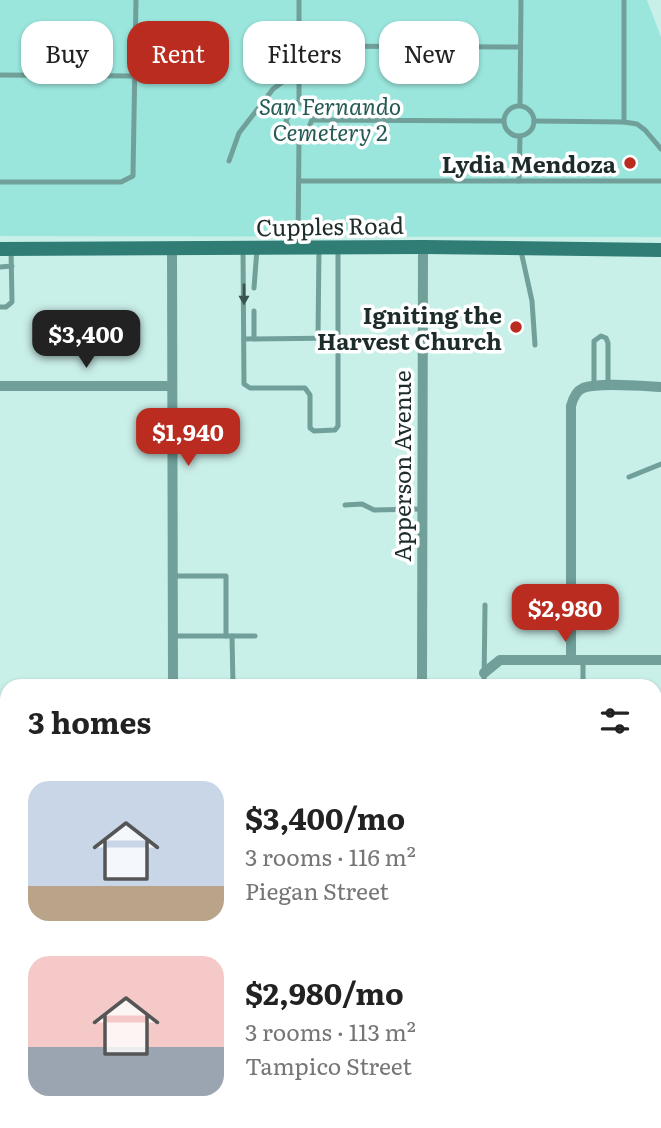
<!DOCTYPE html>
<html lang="en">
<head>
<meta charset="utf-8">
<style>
	body { margin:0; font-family:Literata,serif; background:#f2f2f2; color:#222; height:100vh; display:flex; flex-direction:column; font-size:26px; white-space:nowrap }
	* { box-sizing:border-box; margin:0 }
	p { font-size:23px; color:#767676 }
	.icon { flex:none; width:38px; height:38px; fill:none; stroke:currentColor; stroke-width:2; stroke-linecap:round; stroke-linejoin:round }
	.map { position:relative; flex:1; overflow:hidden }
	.drawer { position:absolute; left:0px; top:679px; width:662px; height:450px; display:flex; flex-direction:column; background:#fff; border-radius:21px 21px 0 0; box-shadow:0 2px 5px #0004 }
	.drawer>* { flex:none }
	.top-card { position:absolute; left:21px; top:21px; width:620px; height:63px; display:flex; gap:14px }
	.price { position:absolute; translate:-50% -60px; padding:0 16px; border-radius:14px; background:#ba2c1f; color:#fff; font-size:23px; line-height:46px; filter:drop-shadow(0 2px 4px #0008) }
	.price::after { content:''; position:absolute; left:50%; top:42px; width:21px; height:16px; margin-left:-10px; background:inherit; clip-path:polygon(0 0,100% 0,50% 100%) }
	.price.current { background:#222; color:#fff }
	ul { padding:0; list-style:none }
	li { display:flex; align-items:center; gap:21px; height:175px; padding:0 28px }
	li span { display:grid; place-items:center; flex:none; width:196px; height:140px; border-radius:21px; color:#555 }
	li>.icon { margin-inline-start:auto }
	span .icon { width:84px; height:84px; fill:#fffc; stroke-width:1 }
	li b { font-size:30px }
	h2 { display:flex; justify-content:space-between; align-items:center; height:84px; padding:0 28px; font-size:30px }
	.pill { padding:0 24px; border-radius:21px; background:#fff; box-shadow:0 2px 5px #0004; font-size:24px; line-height:63px }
	.pill.current { background:#ba2c1f; color:#fff }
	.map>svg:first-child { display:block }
	.built { fill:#b5e3dd }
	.green { fill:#9ae6dd }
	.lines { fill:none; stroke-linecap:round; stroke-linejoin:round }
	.lane { stroke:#71a09a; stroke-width:5 }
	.street { stroke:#71a09a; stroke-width:10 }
	.secondary { stroke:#2f7d75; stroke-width:14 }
	.oneway { fill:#3a5551 }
	.poi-dot { fill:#ba2c1f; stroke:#fff; stroke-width:2.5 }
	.labels { text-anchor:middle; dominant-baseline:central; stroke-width:7; stroke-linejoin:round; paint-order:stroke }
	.park-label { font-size:23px; font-style:italic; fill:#265b55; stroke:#fff }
	.poi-label { font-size:23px; font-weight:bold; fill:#1d2c2a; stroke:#fff; text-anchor:end }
	.street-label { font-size:23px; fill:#1d2c2a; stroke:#fff }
</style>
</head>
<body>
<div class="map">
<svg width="661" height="1128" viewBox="0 0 661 1128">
	<rect width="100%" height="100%" fill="#c9efe9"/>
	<rect class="built" x="61" y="1122" width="537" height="6"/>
	<g class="green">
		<path d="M0 0H647L661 37V237L0 236Z"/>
		<path d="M268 1122H427V1126L268 1124Z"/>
	</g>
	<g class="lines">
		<g class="lane">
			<path d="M299 46 520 47"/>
			<path d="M0 75 136 76"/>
			<path d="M299 102V0"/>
			<path d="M299 102 310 110 312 120 305 136 299 138 291 134 286 121 293 105Z"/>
			<path d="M520 105 521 0"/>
			<circle cx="519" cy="121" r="15"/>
			<path d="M312 120 503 121"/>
			<path d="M534 121 624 122 637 124 645 130 661 149"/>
			<path d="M624 122V0"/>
			<path d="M229 161 239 133 273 89 284 81 299 76"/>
			<path d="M299 181H661"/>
			<path d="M519 181 520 136"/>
			<path d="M0 182H121L133 176 136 0"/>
			<path d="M298 246 299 138"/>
			<path d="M243 249 244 384 250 388H305L310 395V428L314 431 335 430 338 426V248"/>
			<path d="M521 251 532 301 535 345"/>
			<path d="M0 267 12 266"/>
			<path d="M254 288 257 249"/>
			<path d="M0 307H6L12 302 11 249"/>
			<path d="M318 338 319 248"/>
			<path d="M244 339 338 338"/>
			<path d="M254 339V311"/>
			<path d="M594 386V341L601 336 606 338 608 343V386"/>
			<path d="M629 477 661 464"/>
			<path d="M345 505 362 504 374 510 422 509"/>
			<path d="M173 576H226V636"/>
			<path d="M173 636H255"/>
			<path d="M232 636 233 686"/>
			<path d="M484 686 485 605"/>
			<path d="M583 686V660"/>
			<path d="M78 1122V1128"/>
			<path d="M185 1122 188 1128"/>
			<path d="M586 1122 587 1128"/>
		</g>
		<g class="street">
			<path d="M172 250 173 686"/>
			<path d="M0 386H172"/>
			<path d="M571 660V406C573 398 576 391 583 388 598 382 643 386 661 387"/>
			<path d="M484 673 500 660H661"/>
			<path d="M422 686 423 247"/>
			<path d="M0 855 7 856"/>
			<path d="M654 857H661"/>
			<path d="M48 1122V1128"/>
			<path d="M609 1122V1128"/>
		</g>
		<path class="secondary" d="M0 249 423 247 661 250"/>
	</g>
	<defs><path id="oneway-solid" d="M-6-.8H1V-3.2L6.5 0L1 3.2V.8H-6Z" transform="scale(1.75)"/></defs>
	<use class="oneway" href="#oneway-solid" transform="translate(244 294) rotate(90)"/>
	<g class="poi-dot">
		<circle cx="630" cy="163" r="7"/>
		<circle cx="516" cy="327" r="7"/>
	</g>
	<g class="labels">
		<g class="park-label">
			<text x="330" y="105">San Fernando<tspan x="330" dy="26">Cemetery 2</tspan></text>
		</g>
		<g class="poi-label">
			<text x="616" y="163">Lydia Mendoza</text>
			<text x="502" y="314">Igniting the<tspan x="502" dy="26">Harvest Church</tspan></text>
		</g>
		<g class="street-label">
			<text transform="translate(330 225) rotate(-1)">Cupples Road</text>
			<text transform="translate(401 466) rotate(-90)">Apperson Avenue</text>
		</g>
	</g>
</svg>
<b class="price current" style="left:86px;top:370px">$3,400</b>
<b class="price" style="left:188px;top:468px">$1,940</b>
<b class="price" style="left:565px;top:644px">$2,980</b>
<div class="top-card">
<a class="pill">Buy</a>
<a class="pill current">Rent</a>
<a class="pill">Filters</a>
<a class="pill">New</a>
</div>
<section class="drawer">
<h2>3 homes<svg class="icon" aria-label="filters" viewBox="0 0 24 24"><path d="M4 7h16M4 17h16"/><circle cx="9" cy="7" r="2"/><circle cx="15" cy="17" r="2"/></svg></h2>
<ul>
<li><span style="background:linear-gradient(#c9d6e8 75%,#b9a48a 0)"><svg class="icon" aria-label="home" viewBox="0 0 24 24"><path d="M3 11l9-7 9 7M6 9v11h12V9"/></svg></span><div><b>$3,400/mo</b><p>3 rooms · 116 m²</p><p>Piegan Street</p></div></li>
<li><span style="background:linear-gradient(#f6c9c9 65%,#9aa5b1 0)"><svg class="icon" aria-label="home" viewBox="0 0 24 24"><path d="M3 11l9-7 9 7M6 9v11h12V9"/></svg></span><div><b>$2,980/mo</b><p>3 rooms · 113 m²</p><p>Tampico Street</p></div></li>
</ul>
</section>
</div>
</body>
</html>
